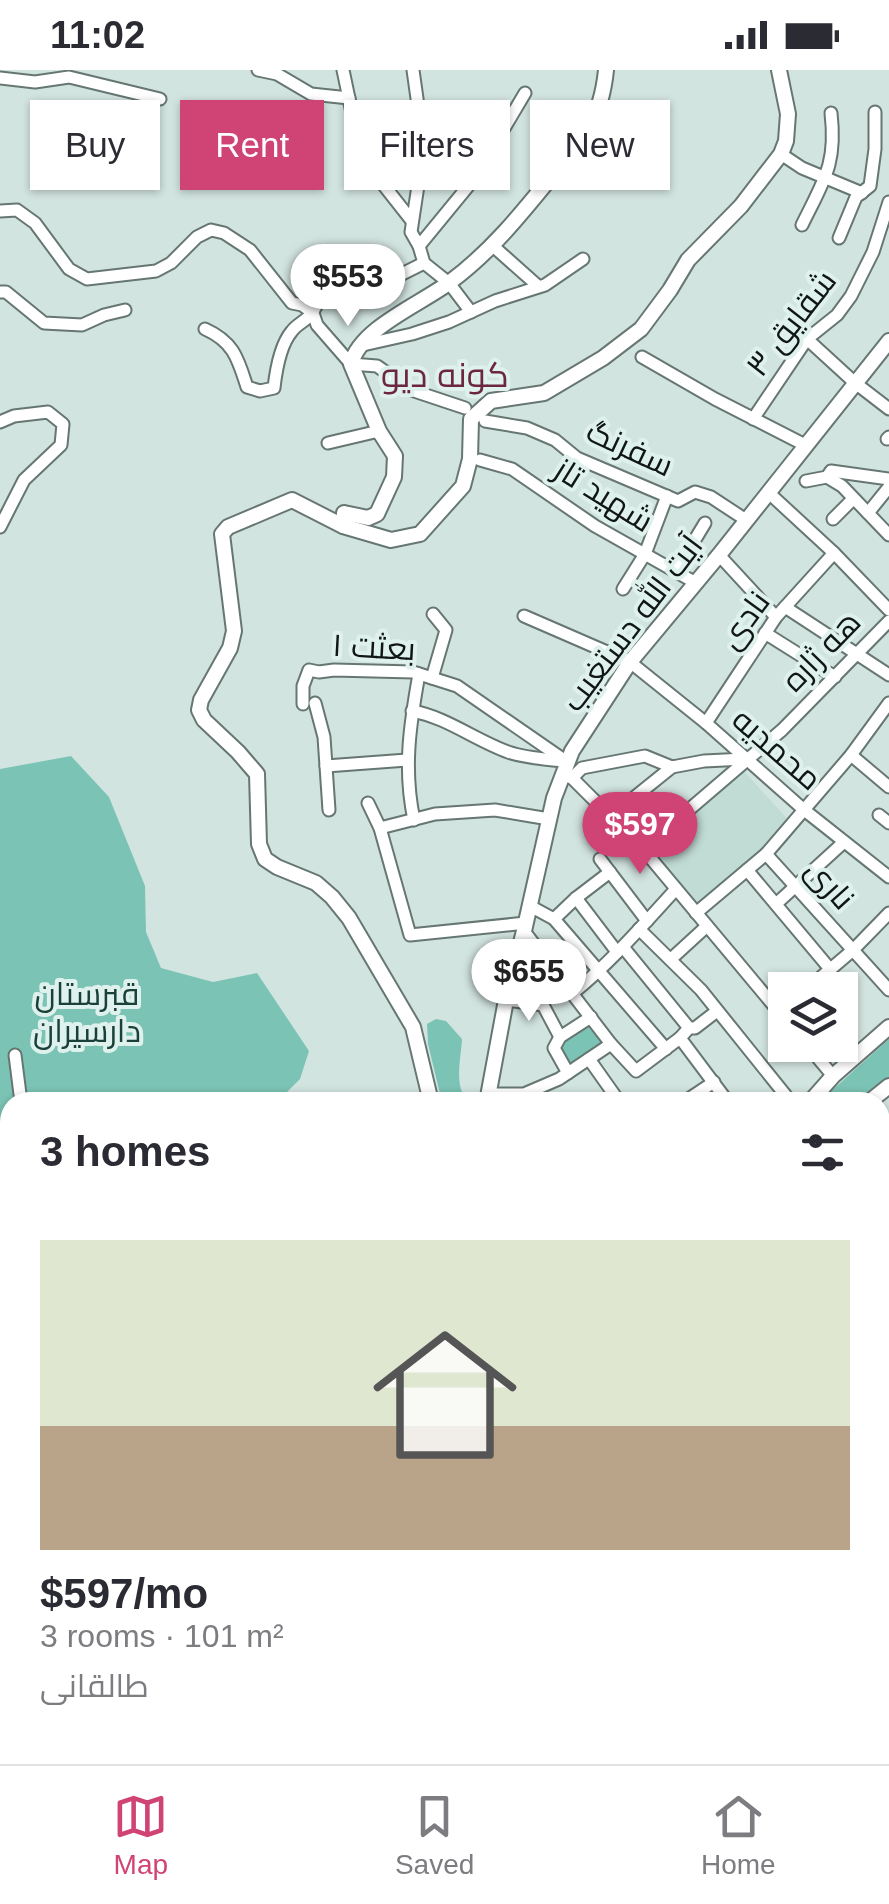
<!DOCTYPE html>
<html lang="en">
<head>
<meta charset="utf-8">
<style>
	body { margin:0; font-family:Helvetica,Cairo,sans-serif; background:#f2f2f3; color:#2b2b33; height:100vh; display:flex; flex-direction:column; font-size:38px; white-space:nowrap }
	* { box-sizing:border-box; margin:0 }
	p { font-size:32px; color:#7c7c81 }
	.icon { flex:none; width:55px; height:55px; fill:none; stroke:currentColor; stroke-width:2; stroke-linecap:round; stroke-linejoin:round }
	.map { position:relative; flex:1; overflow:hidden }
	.drawer { position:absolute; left:0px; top:1022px; width:890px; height:672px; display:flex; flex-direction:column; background:#fff; border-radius:30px 30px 0 0; box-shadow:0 2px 8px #0004 }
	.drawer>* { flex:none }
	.guide { position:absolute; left:30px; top:30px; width:830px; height:90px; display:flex; gap:20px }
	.tools { position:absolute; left:768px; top:902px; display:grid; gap:20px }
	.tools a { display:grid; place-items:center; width:90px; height:90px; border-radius:0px; background:#fff; box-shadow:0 2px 8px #0004; font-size:50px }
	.price { position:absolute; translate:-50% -85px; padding:0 22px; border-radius:35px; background:#fff; color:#222; font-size:32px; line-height:65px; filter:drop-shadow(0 2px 5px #0008) }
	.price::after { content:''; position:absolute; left:50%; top:60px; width:30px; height:22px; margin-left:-15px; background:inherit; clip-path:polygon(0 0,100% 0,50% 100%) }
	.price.on { background:#d04475; color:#fff }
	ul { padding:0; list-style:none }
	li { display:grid; align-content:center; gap:20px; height:530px; padding:0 40px }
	li span { display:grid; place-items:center; height:310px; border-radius:0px; color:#555 }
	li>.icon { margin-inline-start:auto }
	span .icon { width:180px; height:180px; fill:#fffc; stroke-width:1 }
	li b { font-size:42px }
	h2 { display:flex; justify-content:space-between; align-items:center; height:120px; padding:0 40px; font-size:42px }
	.pill { padding:0 35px; border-radius:0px; background:#fff; box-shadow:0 2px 8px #0004; font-size:35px; line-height:90px }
	.pill.on { background:#d04475; color:#fff }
	.status { display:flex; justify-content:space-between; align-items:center; height:70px; padding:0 50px; background:#fff; direction:ltr }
	.status svg { height:28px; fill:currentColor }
	.dock { display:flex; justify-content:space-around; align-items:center; height:140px; border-top:2px solid #e1e1e2; background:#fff; font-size:28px; color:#7c7c81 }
	.dock a { display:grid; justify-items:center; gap:5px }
	.dock .on { color:#d04475 }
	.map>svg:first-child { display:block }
	.built { fill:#c1dcd5 }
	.green { fill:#7bc4b5 }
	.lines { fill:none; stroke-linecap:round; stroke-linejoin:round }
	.minor-casing { stroke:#667672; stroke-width:15 }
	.tertiary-casing { stroke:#667672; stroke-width:18 }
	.minor { stroke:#fff; stroke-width:11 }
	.tertiary { stroke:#fff; stroke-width:14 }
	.labels { text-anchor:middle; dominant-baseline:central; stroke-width:8; stroke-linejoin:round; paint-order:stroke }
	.street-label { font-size:32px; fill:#101615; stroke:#dff1ed }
	.park-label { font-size:32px; fill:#194039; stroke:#dff1ed }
	.neighbourhood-label { font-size:35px; fill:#6c273e; stroke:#dff1ed }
</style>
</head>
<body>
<div class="status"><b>11:02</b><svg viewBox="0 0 49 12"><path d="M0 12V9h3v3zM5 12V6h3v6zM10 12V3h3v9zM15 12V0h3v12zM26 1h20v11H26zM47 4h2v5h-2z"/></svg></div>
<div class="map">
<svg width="889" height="1694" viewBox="0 0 889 1694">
	<rect width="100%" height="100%" fill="#d2e4e0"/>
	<path class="built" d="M741 698 792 754 699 838 647 779Z"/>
	<g class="green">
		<path d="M71 686 109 727 145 816 146 862 161 898 213 912 257 903 309 981 300 1009 277 1032H10V1209L0 1211V699Z"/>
		<path d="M436 949 446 951 462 969C461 989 453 1018 469 1032H442L428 974 427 954Z"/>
		<path d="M587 955 602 974 572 995 559 978 560 970Z"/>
		<path d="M889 969V1008L863 1032H819Z"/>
		<path d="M889 1653V1694H836L841 1685H880V1655Z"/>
	</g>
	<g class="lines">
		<defs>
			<g id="minor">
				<path d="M258 0 277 4 311 24 349 28"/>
				<path d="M343 0 355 57 371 99 412 151"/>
				<path d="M413 0 421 57 419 109 411 162 419 176 424 193 449 213 471 242"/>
				<path d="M0 8 35 12 69 7 160 29"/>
				<path d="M781 84 802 98 862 123"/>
				<path d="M0 141 17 140 35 153 69 199 87 209 156 201 171 193 197 167 211 160 224 163 250 180 292 233 302 235 313 243 317 255 351 294 377 296 411 320 465 338"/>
				<path d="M802 155C824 110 837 94 831 43"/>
				<path d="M839 168 856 127 870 116 875 79V42"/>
				<path d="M419 176 474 109 525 23"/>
				<path d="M493 176 538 216"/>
				<path d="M0 222H6L44 253 82 255 104 245 125 240"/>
				<path d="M205 259C234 272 238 289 247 317L260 321 274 318C276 300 280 275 292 261 297 254 306 251 311 244 318 236 316 231 326 224L352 229 424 193"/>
				<path d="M807 269 854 312 889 339"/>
				<path d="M363 275 412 264 449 252 495 231 545 215 583 189"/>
				<path d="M642 287 715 329 805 375"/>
				<path d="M753 349 807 269 837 245 851 226 873 182 889 132"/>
				<path d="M485 351 527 358 555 370 577 388 678 431 695 422 711 427 746 450"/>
				<path d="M0 352 14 346 48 342 63 354 61 375 24 410 0 457"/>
				<path d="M887 369 889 367"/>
				<path d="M328 373 379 361"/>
				<path d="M480 390 512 399 595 456 696 513"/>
				<path d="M827 407 842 416 889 465"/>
				<path d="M806 411 827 407 831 401 889 409"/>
				<path d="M769 423 834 483 889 540"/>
				<path d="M868 443 889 417"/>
				<path d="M833 449 853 429"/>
				<path d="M719 485 776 547"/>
				<path d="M676 501 705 453"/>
				<path d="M623 519 645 484 667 426"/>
				<path d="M785 537 889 605"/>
				<path d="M524 546 630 592 706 653 803 739 889 807"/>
				<path d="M765 563 835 607"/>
				<path d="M432 608 446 560 433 544"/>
				<path d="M315 633 324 667 329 740"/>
				<path d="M303 634V616L309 600 319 602 334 600 413 602 457 616 567 692"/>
				<path d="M412 641C446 647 475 670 508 682 525 688 545 689 563 691"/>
				<path d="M706 653 776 547 834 483"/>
				<path d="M851 685 889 717"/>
				<path d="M326 696 407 690"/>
				<path d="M562 705 572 708 643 779 785 949"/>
				<path d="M572 708 582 698 645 686 672 697 704 691 745 689"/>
				<path d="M368 733 380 758 410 865 526 853"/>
				<path d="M879 745 889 753"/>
				<path d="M610 747 672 697"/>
				<path d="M414 750C403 699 410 654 419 604"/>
				<path d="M380 758 435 744 495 740 549 749"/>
				<path d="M643 779 782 660 889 551"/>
				<path d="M766 784 889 920"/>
				<path d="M600 789 647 851"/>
				<path d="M747 800 830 899"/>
				<path d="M576 828 617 882"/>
				<path d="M776 834 844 772"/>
				<path d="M530 836 554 849 666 979"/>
				<path d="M696 843 766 784 851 685 889 633"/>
				<path d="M554 849 576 828 610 802"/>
				<path d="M639 859 701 920 791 1032"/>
				<path d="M524 861 611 974 636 1001 680 968 689 958H695L717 941"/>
				<path d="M623 877 689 958"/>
				<path d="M671 889 707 856"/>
				<path d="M806 920 853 880 889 843"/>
				<path d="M573 923C611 892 643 855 676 819"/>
				<path d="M506 930 543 935 560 967"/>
				<path d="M680 968 728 1032"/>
				<path d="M807 975 833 1006"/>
				<path d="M15 985 21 1032"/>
				<path d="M589 989 618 1030"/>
				<path d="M568 1003 554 978 560 967 591 947"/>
				<path d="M489 1024H524L559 1009 611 974"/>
				<path d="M684 1032 714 1012"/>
				<path d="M880 1050 889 1070"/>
				<path d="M880 1151 889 1171"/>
				<path d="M880 1191 889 1184"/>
				<path d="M0 1200 10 1192"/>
				<path d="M0 1258 10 1261"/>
				<path d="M886 1325 889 1378"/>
				<path d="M0 1343 10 1358"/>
				<path d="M880 1394 889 1395"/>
				<path d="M0 1447 10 1439"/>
				<path d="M880 1452 889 1435"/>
				<path d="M880 1495 889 1501"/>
				<path d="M0 1540 10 1552"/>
				<path d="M880 1627 889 1628"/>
				<path d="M0 1669 10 1658"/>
				<path d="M448 1685 462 1694"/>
				<path d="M498 1685 509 1694"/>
				<path d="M606 1685 648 1694"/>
				<path d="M659 1685 662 1694"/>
				<path d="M747 1685 750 1694"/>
				<path d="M30 1694 74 1685"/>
				<path d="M214 1694 223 1685"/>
				<path d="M291 1694 295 1685"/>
				<path d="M424 1694 428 1685"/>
				<path d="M573 1694 579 1685"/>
				<path d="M801 1694 802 1685"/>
			</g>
			<g id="tertiary">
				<path d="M343 456 344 443 368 448 377 444 394 407 395 386 379 361 351 294C360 258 421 234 450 212 496 178 529 134 565 90 573 80 582 70 588 59 599 41 604 20 606 0"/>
				<path d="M431 1032 413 957 349 848 332 827 316 813 277 797 265 789 259 774 257 704 238 682 204 650 199 640 201 630 230 578 234 561 222 464 228 457 292 430 343 456 391 470 420 464 463 416 470 389 471 349 491 331 544 323 603 288 641 259 670 220 688 190 741 136 781 84 786 71 788 44 779 0"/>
				<path d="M487 1032 506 930 524 861 554 728 572 681 630 592 719 485 889 271"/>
				<path d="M810 1032 833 1006 889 957"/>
				<path d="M869 1032 889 1016"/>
			</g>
		</defs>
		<use href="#minor" class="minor-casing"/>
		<use href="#tertiary" class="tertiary-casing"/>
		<use href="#minor" class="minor"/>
		<use href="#tertiary" class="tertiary"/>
	</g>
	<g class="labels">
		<g class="street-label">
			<text transform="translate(791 253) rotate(-52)">شقایق ۳</text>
			<text transform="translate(630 378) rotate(25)">سفرنگ</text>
			<text transform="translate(604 425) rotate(32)">شهید تاز</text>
			<text transform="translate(744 550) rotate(-54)">نادی</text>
			<text transform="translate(632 553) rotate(-53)">آیت الله دستغیب</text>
			<text transform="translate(374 577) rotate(3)">بعثت ۱</text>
			<text transform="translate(821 581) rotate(-46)">هه ژاره</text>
			<text transform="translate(777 679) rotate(41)">محمدیه</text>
			<text transform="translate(830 814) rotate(48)">ناری</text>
		</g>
		<g class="park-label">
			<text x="87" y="924">قبرستان<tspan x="87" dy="37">دارسیران</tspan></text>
		</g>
		<g class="neighbourhood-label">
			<text x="445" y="304">کونه دیو</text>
		</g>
	</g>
</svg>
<div class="tools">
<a><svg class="icon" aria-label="layers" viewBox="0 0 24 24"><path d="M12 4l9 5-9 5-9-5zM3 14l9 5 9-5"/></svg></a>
</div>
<b class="price" style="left:348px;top:259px">$553</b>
<b class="price on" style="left:640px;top:807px">$597</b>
<b class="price" style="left:529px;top:954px">$655</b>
<div class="guide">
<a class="pill">Buy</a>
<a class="pill on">Rent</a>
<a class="pill">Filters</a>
<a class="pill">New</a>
</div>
<section class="drawer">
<h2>3 homes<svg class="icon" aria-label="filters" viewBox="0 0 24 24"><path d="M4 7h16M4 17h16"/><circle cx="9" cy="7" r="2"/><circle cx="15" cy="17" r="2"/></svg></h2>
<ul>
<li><span style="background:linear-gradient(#dfe7d0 60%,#b9a48a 0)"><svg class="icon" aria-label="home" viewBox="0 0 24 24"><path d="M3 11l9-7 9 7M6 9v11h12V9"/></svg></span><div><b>$597/mo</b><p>3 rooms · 101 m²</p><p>طالقانی</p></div></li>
</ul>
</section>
</div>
<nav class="dock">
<a class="on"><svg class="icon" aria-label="map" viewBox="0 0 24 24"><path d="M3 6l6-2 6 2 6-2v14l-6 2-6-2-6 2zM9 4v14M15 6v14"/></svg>Map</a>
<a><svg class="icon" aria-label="saved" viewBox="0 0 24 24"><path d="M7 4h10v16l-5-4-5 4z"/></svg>Saved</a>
<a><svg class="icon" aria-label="home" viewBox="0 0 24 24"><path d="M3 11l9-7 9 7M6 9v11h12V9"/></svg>Home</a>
</nav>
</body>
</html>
